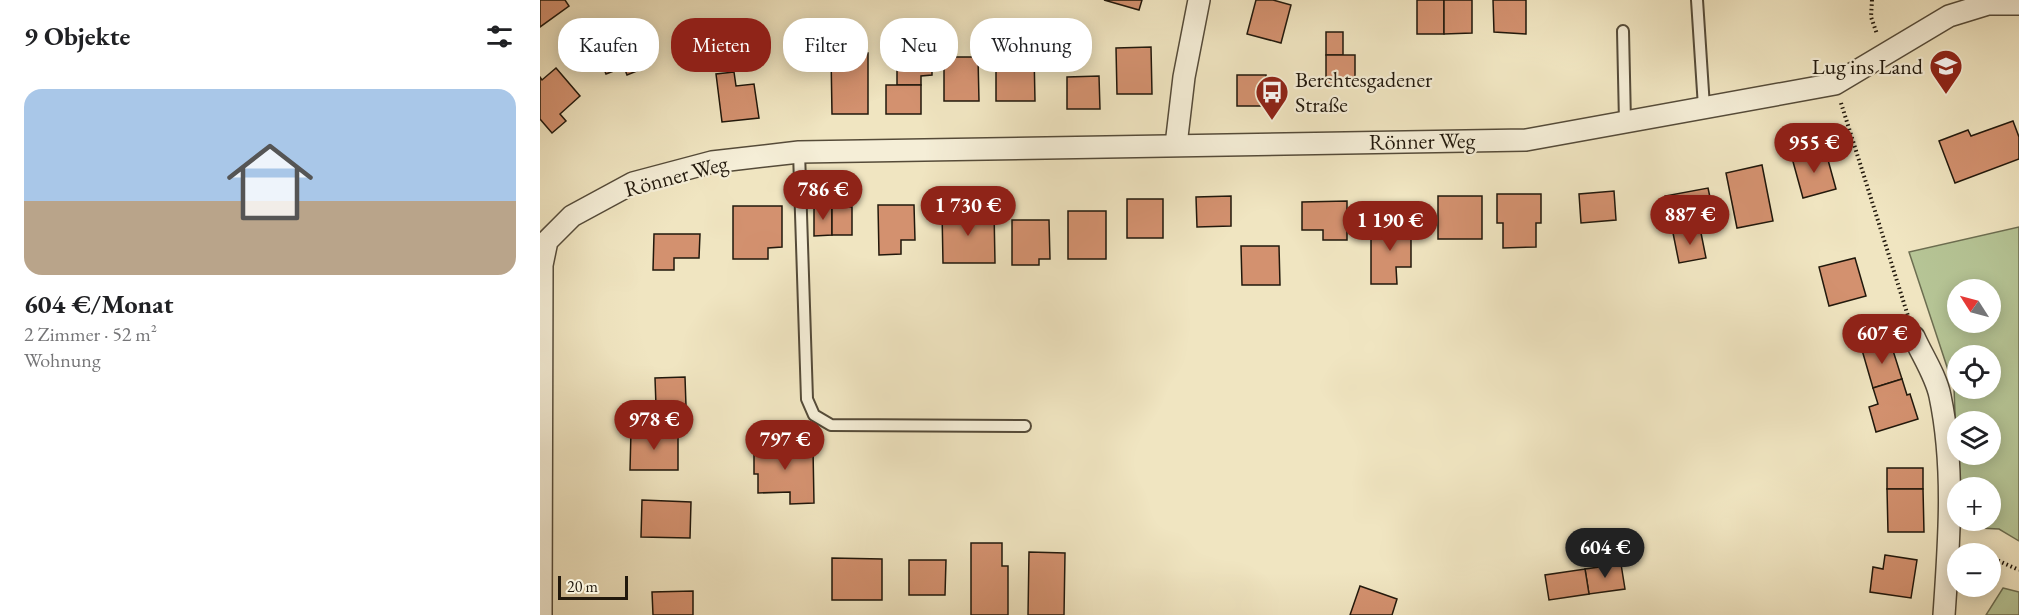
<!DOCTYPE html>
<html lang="de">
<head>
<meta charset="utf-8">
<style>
	body { margin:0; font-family:"EB Garamond",serif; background:#f6f6f6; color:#202124; height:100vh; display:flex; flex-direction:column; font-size:22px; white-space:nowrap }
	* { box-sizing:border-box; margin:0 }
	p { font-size:20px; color:#757577 }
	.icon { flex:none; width:33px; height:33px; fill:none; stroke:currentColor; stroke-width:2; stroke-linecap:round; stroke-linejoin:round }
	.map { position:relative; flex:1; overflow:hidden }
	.details { display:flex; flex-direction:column; background:#fff; width:540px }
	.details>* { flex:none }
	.hud { position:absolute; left:18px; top:18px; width:570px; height:54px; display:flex; gap:12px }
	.needle { width:39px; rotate:306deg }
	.fabs { position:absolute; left:1407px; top:279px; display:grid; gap:12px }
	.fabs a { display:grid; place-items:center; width:54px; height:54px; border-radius:50%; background:#fff; box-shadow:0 3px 15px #0003; font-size:30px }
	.scale { position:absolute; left:18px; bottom:15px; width:70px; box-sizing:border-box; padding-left:6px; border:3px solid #21180c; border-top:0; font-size:16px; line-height:21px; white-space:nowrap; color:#21180c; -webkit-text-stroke:4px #f5eed7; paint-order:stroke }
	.price { position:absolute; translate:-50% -51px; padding:0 14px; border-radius:21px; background:#8f2418; color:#fff; font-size:20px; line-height:39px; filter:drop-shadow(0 2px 3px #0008) }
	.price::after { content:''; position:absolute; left:50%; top:36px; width:18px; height:14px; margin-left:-9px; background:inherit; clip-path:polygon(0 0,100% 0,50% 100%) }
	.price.active { background:#222; color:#fff }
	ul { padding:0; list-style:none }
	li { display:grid; align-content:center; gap:12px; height:318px; padding:0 24px }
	li span { display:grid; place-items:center; height:186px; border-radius:18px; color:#555 }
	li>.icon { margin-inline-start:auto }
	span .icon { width:108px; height:108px; fill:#fffc; stroke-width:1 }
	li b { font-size:26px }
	h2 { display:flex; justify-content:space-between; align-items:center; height:72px; padding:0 24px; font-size:26px }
	.pill { padding:0 21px; border-radius:24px; background:#fff; box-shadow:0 3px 15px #0003; font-size:21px; line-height:54px }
	.pill.active { background:#8f2418; color:#fff }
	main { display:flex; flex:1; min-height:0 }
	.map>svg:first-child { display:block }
	.green { fill:#b6c596; stroke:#6c6e51; stroke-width:1.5; fill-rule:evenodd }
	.building { fill:#d3916f; stroke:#21180c; stroke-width:1.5 }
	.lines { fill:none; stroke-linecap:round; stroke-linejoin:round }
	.service-casing { stroke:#554b39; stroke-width:14 }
	.minor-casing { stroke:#554b39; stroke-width:24 }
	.path { stroke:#21180c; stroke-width:4; stroke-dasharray:1.5 3; stroke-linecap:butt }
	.service { stroke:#f5eed7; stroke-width:10 }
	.minor { stroke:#f5eed7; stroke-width:21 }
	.labels { text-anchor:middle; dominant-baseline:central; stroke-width:4.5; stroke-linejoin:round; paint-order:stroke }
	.poi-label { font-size:22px; fill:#21180c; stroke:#f5eed7; text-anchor:end }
	.street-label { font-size:22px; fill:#21180c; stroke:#f5eed7 }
</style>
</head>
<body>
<main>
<section class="details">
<h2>9 Objekte<svg class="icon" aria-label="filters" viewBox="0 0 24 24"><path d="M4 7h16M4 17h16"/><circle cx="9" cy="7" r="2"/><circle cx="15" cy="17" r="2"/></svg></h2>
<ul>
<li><span style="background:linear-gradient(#a9c7e8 60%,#b9a48a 0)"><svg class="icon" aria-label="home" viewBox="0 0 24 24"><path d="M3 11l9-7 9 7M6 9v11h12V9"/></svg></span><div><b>604 €/Monat</b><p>2 Zimmer · 52 m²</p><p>Wohnung</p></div></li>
</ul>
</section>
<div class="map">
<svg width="1479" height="615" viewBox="0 0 1479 615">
	<rect width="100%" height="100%" fill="#f0e5c1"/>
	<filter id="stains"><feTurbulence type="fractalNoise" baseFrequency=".00333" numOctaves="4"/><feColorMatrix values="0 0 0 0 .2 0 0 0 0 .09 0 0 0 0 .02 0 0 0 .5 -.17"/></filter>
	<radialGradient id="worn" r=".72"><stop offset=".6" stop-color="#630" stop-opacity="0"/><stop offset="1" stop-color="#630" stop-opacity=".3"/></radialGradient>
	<g class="green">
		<path d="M1479 227V541L1459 529 1419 527V521L1450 520V488L1418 487 1414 388 1369 252ZM1418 290H1450V322H1418ZM1418 356H1450V388H1418ZM1418 422H1450V454H1418Z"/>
		<path d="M1463 588 1479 592V615H1446Z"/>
	</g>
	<g class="building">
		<path d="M0 0H25L29 6 0 27Z"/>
		<path d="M564 0H602L599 10Z"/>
		<path d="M716 0H733L751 5 741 43 707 34Z"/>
		<rect x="877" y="0" width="27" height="34"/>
		<path d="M904 0H932V33L904 34Z"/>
		<path d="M953 0H986V34L954 32Z"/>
		<path d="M96 29 109 66 87 75 84 67 66 74 54 44Z"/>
		<rect x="786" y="32" width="17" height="23"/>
		<path d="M611 47 612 94H577L576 48Z"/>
		<path d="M456 52H494L495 101H456Z"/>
		<path d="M291 53H328V114H292Z"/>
		<path d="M392 55V75L381 76V85H357V56Z"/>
		<path d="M786 55H815V85L786 86Z"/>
		<path d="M404 57H438L439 101H404Z"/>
		<path d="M16 68 40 96 20 114 26 121 12 133 0 119V77L2 80Z"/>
		<path d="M194 72 196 86 214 84 219 118 182 122 176 74Z"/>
		<rect x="697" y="75" width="29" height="31"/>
		<path d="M559 76 560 109H527V77Z"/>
		<rect x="346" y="85" width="35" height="29"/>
		<path d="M1473 121 1479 137V159L1415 183 1399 141 1428 130 1431 136Z"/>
		<path d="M1285 149 1296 189 1263 198 1252 158Z"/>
		<path d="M1222 165 1233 221 1197 228 1186 173Z"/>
		<path d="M1168 188 1176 225 1133 233 1125 196Z"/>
		<path d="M1074 191 1076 220 1041 223 1039 194Z"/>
		<path d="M957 194H1001V223H996V247L963 248V223H957Z"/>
		<path d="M691 196V226L657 227 656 197Z"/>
		<rect x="898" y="196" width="44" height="43"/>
		<rect x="587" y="199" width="36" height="39"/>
		<path d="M807 201V240H783V230H762V202Z"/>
		<path d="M338 205H374L375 240H361V254L339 255Z"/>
		<path d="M193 206H242V247L228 248V259H193Z"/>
		<path d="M274 207H292V235L274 236Z"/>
		<rect x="292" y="207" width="20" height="28"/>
		<path d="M402 210H454L455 263H403Z"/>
		<rect x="528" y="211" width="38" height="48"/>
		<path d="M472 220H509L510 259H499V265H472Z"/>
		<path d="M831 225H871V267H856L857 284H831Z"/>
		<path d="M1160 228 1166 258 1139 263 1133 233Z"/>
		<path d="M114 234H160L159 258H134V270H113Z"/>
		<path d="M701 246H739L740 285H702Z"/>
		<path d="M1315 258 1326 296 1289 306 1279 267Z"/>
		<path d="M1350 341 1362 379 1333 388 1322 350Z"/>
		<path d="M145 377 146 406H116L115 378Z"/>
		<path d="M1362 379 1367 395 1370 394 1378 419 1336 432 1329 407 1338 404 1333 388Z"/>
		<path d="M91 431H138V470H90Z"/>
		<path d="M254 441V449H273L274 503 250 504V492L218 493V474H214V453H218V442Z"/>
		<rect x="1347" y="468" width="36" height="21"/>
		<path d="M1347 489H1383L1384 532H1348Z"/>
		<path d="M102 500 151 502 150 538 101 537Z"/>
		<path d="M431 543H462V566H468V615H431Z"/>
		<path d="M489 552 525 553 524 615H488Z"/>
		<path d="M1345 555 1377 560 1371 598 1330 592 1333 567 1343 569Z"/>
		<path d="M292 558 342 559V600H292Z"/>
		<path d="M369 560H406L405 595H369Z"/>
		<path d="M1081 564 1085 589 1049 594 1045 569Z"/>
		<path d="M1045 569 1049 594 1009 600 1005 575Z"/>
		<path d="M820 586 857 599 852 615H810Z"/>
		<path d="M153 591V615H113L112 592Z"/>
	</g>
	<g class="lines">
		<defs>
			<g id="service">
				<path d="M1157 0 1164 107"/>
				<path d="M1083 31 1085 122"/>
				<path d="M259 152 267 399 274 415 291 425 485 426"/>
			</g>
			<g id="minor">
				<path d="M636 145 644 77 659 0"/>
				<path d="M1374 337C1382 355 1396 376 1400 396 1415 467 1409 543 1404 615"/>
				<path d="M1 615 2 265 7 241 32 216 93 183 172 162 259 152 986 140 1295 84 1409 16 1448 4H1479"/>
			</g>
		</defs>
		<use href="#service" class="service-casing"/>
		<use href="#minor" class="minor-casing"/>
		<g class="path">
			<path d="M1332 0 1331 17 1337 34"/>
			<path d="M1301 103 1368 316"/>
			<path d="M1450 557 1479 570"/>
		</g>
		<use href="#service" class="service"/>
		<use href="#minor" class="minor"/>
	</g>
	<defs>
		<symbol id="school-pin" viewBox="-11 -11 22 30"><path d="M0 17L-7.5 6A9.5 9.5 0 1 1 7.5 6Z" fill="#8f2418" stroke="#f5eed7"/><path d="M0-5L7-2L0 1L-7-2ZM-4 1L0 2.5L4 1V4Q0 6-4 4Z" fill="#fff"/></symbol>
		<symbol id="bus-pin" viewBox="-11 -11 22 30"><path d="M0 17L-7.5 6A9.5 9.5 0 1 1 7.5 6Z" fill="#8f2418" stroke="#f5eed7"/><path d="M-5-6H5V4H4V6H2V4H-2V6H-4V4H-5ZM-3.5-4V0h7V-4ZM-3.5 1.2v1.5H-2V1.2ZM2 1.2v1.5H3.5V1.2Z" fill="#fff"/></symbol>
	</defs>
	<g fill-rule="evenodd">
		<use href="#school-pin" x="1387" y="47" width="38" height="52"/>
		<use href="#bus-pin" x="713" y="73" width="38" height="52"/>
	</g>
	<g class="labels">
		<g class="poi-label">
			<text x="1383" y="66">Lug ins Land</text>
			<text x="755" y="79" text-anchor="start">Berchtesgadener<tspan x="755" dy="25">Straße</tspan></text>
		</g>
		<g class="street-label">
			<text transform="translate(882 141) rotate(-1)">Rönner Weg</text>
			<text transform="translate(136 176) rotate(-15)">Rönner Weg</text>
		</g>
	</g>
	<rect width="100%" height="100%" filter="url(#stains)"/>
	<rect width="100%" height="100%" fill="url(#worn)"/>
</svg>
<div class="fabs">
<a><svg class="needle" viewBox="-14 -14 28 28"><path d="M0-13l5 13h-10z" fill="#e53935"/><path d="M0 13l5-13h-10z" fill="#757577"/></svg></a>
<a><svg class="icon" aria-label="locate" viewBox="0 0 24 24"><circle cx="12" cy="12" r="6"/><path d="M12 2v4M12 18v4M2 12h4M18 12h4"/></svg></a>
<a><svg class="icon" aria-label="layers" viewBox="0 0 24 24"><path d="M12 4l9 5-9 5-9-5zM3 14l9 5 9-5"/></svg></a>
<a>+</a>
<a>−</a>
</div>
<div class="scale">20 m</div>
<b class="price" style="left:1274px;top:174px">955 €</b>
<b class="price" style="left:283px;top:221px">786 €</b>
<b class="price" style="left:428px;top:237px">1 730 €</b>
<b class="price" style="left:1150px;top:246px">887 €</b>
<b class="price" style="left:850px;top:252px">1 190 €</b>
<b class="price" style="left:1342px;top:365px">607 €</b>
<b class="price" style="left:114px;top:451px">978 €</b>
<b class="price" style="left:245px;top:471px">797 €</b>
<b class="price active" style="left:1065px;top:579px">604 €</b>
<div class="hud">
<a class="pill">Kaufen</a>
<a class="pill active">Mieten</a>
<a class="pill">Filter</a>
<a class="pill">Neu</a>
<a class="pill">Wohnung</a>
</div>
</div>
</main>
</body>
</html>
